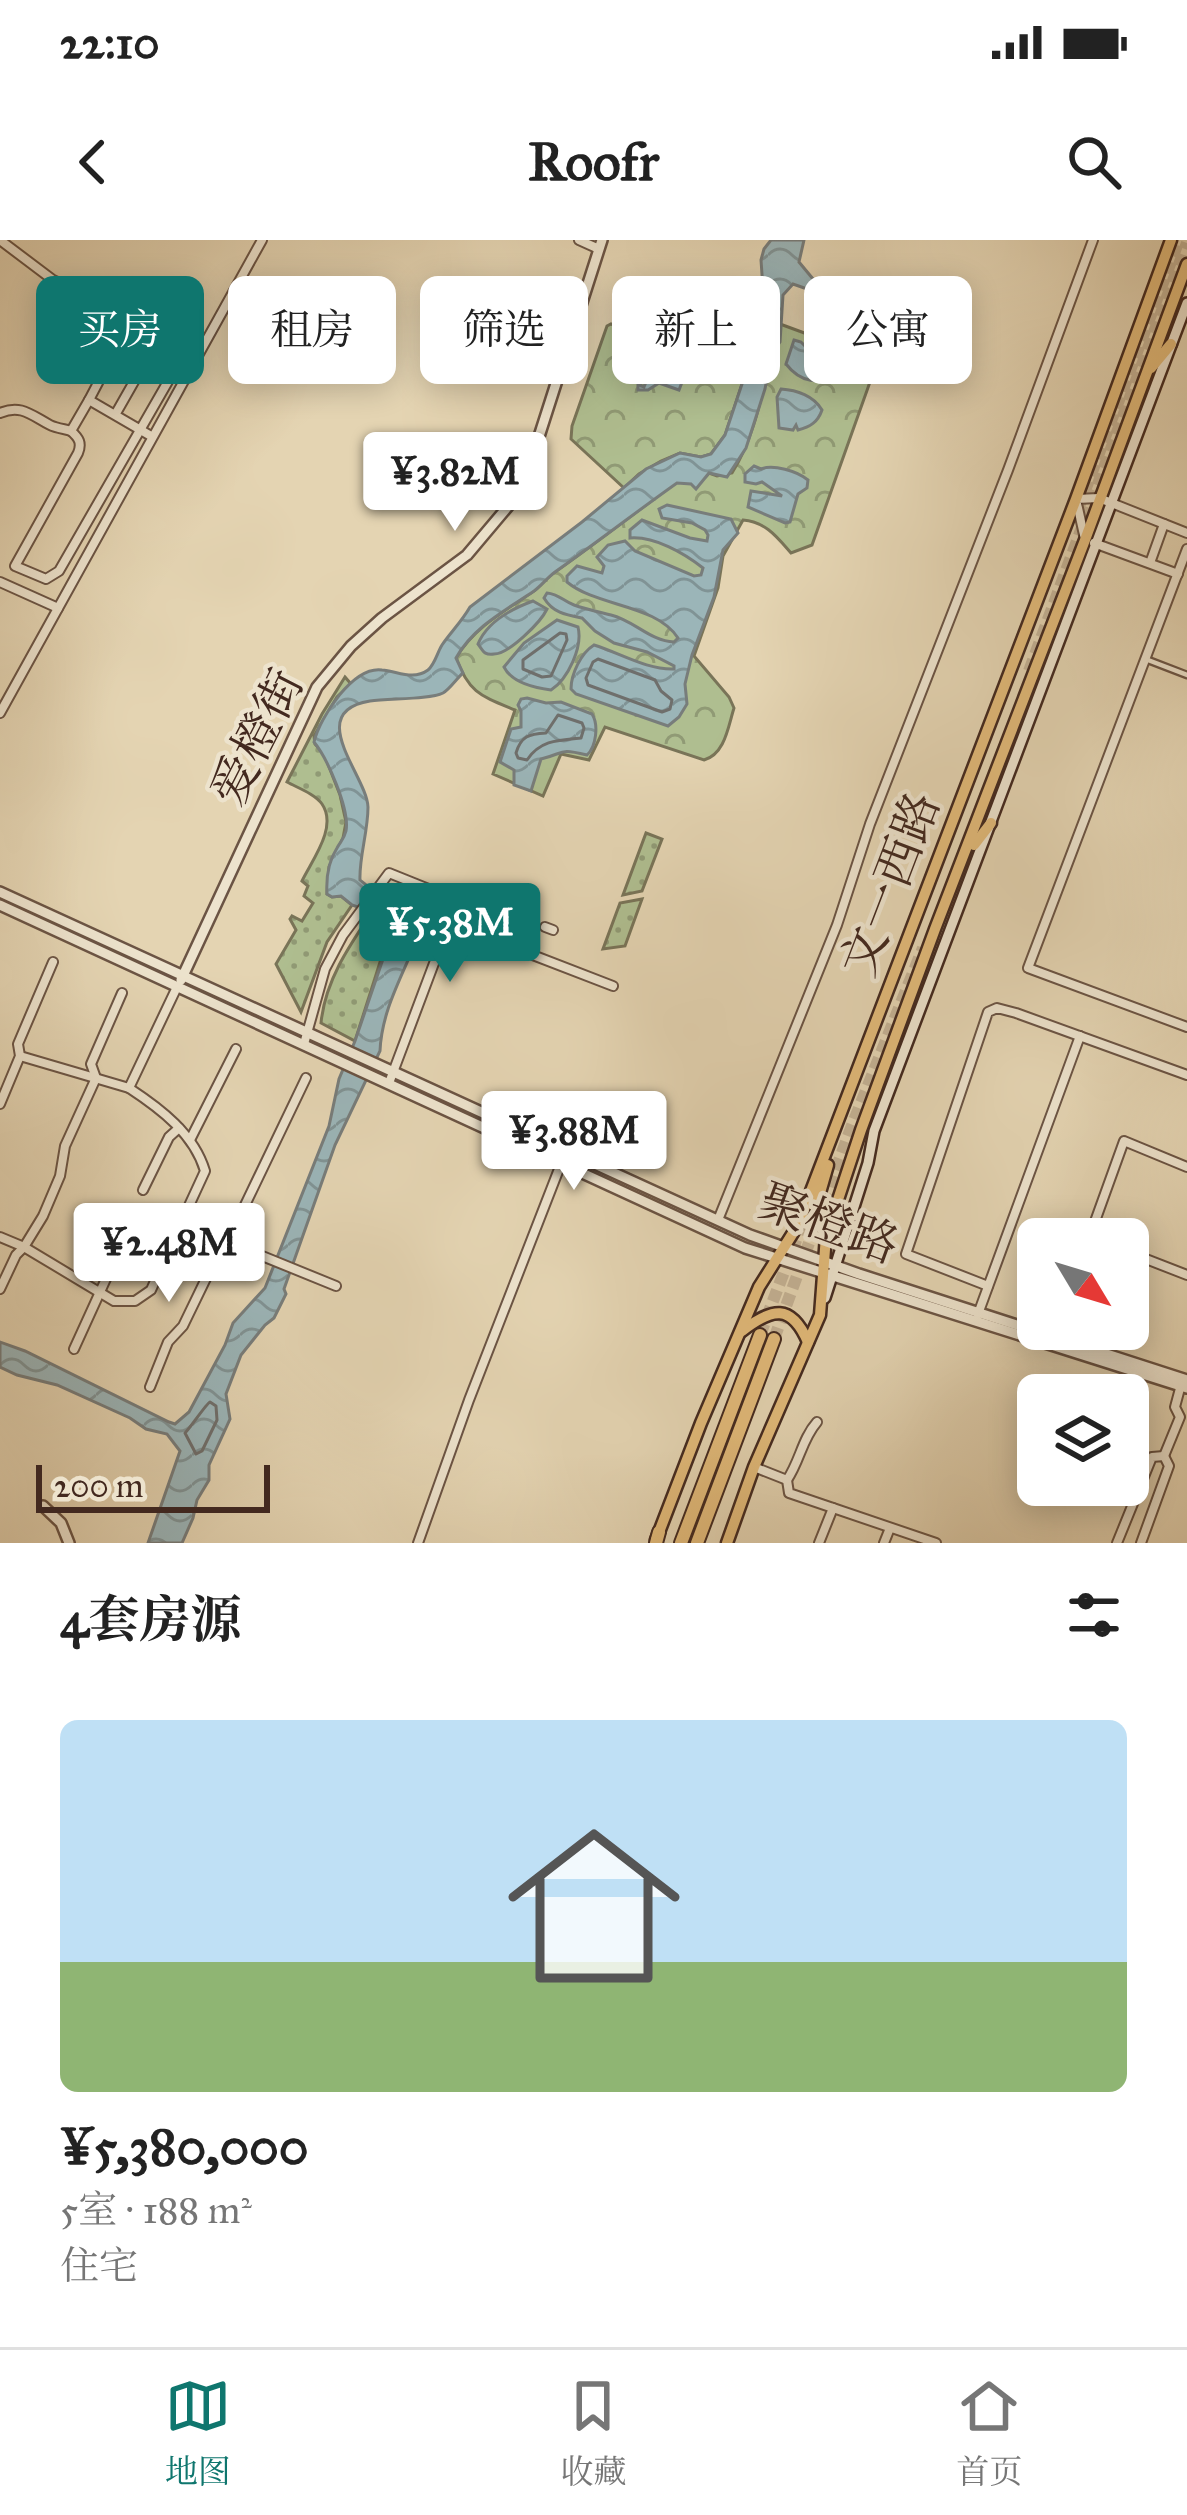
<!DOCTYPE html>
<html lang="zh">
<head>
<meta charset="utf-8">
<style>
	body { margin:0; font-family:"IM FELL Great Primer","Noto Serif SC",serif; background:#f6f6f6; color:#222; height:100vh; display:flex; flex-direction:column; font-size:45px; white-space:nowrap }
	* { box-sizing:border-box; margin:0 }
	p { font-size:39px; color:#767676 }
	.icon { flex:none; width:66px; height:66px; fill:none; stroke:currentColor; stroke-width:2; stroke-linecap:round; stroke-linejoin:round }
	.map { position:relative; height:1303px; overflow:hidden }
	.sheet { display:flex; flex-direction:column; background:#fff; flex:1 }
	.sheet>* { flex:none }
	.banner { position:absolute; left:36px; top:36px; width:1116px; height:108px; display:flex; gap:24px }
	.needle { width:78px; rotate:128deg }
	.fabs { position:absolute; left:1017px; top:978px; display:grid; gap:24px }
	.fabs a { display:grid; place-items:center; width:132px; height:132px; border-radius:18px; background:#fff; box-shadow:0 6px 30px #0003; font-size:60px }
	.scale { position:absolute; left:36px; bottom:30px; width:234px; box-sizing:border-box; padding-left:12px; border:6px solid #43291f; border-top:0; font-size:33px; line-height:42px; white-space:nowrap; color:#43291f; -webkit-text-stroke:9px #ede3cd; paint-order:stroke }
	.price { position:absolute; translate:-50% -102px; padding:0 27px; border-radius:12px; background:#fff; color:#222; font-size:39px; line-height:78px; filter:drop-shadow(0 3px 6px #0008) }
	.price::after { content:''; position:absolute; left:50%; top:72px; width:36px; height:27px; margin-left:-18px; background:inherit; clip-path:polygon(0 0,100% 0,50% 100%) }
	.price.active { background:#0f766e; color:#fff }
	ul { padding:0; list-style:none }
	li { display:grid; align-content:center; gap:24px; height:636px; padding:0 60px }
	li+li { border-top:3px solid #e0e0e0 }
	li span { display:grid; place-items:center; height:372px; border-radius:18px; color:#555 }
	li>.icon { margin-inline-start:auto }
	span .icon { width:216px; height:216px; fill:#fffc; stroke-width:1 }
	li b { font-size:51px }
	h2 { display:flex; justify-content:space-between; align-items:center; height:144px; padding:0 60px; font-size:51px }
	.tag { padding:0 42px; border-radius:18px; background:#fff; box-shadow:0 6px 30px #0003; font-size:42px; line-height:108px }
	.tag.active { background:#0f766e; color:#fff }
	.status { display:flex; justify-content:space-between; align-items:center; height:84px; padding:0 60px; background:#fff; direction:ltr }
	.status svg { height:33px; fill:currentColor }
	header { display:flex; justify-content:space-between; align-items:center; height:156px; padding:0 60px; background:#fff; font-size:54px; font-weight:800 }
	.tab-bar { display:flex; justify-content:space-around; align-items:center; height:168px; border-top:3px solid #e0e0e0; background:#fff; font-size:33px; color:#767676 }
	.tab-bar a { display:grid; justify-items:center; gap:6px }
	.tab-bar .active { color:#0f766e }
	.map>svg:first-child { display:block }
	.grass { fill:url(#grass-dots); stroke:#797458; stroke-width:3 }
	.park { fill:url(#park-crowns); stroke:#797458; stroke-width:3 }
	.water { fill:url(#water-waves); stroke:#787d7b; stroke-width:3 }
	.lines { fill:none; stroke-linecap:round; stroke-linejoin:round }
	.shore { stroke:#6f6f6c; stroke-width:3 }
	.trunk-tunnel { stroke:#c4b295; stroke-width:12; stroke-dasharray:12 6; stroke-linecap:butt }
	.pedestrian-casing { stroke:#6b5444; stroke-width:9 }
	.minor-casing { stroke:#6b5444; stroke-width:12 }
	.tertiary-casing { stroke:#6b5444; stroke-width:14 }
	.secondary-casing { stroke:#43291f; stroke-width:14 }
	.primary-casing { stroke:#43291f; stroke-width:15 }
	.trunk-casing { stroke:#43291f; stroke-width:16 }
	.pedestrian { stroke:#ede3cd; stroke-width:4.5 }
	.minor { stroke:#ede3cd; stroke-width:8 }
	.tertiary { stroke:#ede3cd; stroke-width:9 }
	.secondary { stroke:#ede3cd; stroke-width:9 }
	.primary { stroke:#e2ba79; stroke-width:10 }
	.trunk { stroke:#e2ba79; stroke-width:12 }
	.labels { text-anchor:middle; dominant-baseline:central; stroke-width:9; stroke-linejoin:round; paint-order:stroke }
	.street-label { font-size:48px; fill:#43291f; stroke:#ede3cd }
</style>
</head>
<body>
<div class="status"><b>22:10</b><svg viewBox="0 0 49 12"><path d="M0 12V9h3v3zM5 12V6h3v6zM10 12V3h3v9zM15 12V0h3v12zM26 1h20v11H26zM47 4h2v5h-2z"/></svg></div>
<header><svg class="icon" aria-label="back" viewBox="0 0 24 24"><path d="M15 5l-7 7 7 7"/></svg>Roofr<svg class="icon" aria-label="search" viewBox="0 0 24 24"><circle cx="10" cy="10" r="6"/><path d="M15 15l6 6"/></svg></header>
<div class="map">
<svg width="1187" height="1303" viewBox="0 0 1187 1303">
	<defs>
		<pattern id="grass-dots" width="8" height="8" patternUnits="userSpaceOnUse" patternTransform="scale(3)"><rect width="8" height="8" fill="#afbe90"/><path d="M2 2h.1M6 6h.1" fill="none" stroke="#909a75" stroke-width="1.8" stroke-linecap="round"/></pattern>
		<pattern id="park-crowns" width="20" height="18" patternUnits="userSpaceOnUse" patternTransform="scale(3)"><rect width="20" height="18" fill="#afbe90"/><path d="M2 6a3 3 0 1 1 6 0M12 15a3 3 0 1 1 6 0" fill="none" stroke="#909a75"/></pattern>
		<pattern id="water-waves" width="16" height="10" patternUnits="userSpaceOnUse" patternTransform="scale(3)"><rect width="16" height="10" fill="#9bb5b8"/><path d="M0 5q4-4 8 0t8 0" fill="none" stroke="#809395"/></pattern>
	</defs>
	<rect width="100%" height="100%" fill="#e4d4b2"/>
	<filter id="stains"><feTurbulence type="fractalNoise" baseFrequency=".00167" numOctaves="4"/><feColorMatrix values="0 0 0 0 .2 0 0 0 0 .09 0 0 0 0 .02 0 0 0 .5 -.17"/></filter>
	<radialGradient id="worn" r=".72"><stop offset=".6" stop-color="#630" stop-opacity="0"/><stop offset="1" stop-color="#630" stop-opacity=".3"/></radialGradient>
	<g class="grass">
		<path d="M345 437 351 444 337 457 314 496 315 504 324 514 340 555 346 582 343 598 329 627 327 654 332 657 341 656 352 665 327 702 301 772 276 724 296 690 290 679 292 676 302 681 313 663 304 656 308 646 302 641C312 620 338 587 322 564 315 554 298 548 287 542L322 474Z"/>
		<path d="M646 593 662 599 642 651 623 655Z"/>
		<path d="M642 659 625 706 603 709 620 663Z"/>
		<path d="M372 672 382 682 388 697 355 801 321 783C325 741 349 706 372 672Z"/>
	</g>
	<g class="park">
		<path d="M660 59 723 79 730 65 759 76 758 110 745 135 725 195 711 214 701 217 680 213 661 221 639 234 624 248 571 199 572 186 607 86 611 84 630 91 647 84 655 60Z"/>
		<path d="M780 84 837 105 832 122 870 142 812 305 791 313C777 297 766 282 743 280L723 316 718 348 694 416 729 457 734 468C728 487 725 514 704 520L605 487 589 520 561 514 543 556 493 534 515 470C481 456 469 453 456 418 474 387 506 370 534 351 541 346 547 337 555 332 596 303 636 272 677 242 690 243 700 245 709 233L717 236 732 233C753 200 761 159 770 122 774 107 780 100 780 84Z"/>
	</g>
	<g class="water">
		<path d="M771 0H804L799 22 818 45 810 50 793 44 783 55 780 102 772 113 765 149 746 208 727 237 709 233 696 249 691 244 677 243C636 272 596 303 555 332 547 338 541 346 534 351 506 370 473 387 456 418L463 433C457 438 450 449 443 453 429 460 388 458 370 461 303 472 367 536 368 567 368 592 359 617 360 640 379 658 410 656 424 679 410 725 382 763 380 811L335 905 284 1049 286 1054 274 1078 265 1085 241 1115 226 1154 230 1179 209 1225V1240L197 1260 193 1278 182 1303H148L180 1211 167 1194 146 1189 130 1178 57 1145 17 1135 0 1127V1102L25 1111 169 1182 175 1184 189 1172 225 1105 233 1083 265 1048 329 886 339 839 355 801 384 716 388 697 382 682 372 672 352 665 341 656 332 657 327 654C326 638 328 622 337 608 341 601 344 599 346 591 350 569 327 518 314 502 320 477 353 426 382 430 397 431 413 441 428 430 435 424 437 413 442 405 451 392 462 381 470 367L582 282 646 229 680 213 701 217 711 214 725 195 745 135 758 110 763 49 761 20 764 9Z"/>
		<path d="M794 100 801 102 808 109 806 116 822 123 826 116 833 118 831 126 836 128C822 149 799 141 786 124Z"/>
		<path d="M662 114 681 125 690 118H698L703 123 699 133 690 123 685 130 687 137H684L679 150 659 143 648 150H638V139L641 146 644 147 652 128Z"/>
		<path d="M781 149C797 150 814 156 822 170 818 182 810 187 798 190L796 185 793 190 779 188 777 157Z"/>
		<path d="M754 226 761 229C773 224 797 231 808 240L807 248 798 254 790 282 785 283 748 267 751 251 782 256 762 242 756 244 745 242V234Z"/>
		<path d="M667 265 731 279 738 293 723 310 714 357 692 415 685 444 687 464 679 477 668 486 576 454 571 449C571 434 581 413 594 405 620 413 647 430 674 429V426L647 412 614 403 595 391 582 378C566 375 553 373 544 358L547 353C559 354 563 361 574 365 585 369 599 372 611 375 635 381 650 401 674 402L678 398C656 364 597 367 567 342V336L577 326 602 333 604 326 597 317 608 305 625 301 635 311 694 336 701 335 703 328C684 313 654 296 630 298V290L642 280 690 298 707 301 708 295 705 290 692 283 662 278 659 269Z"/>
		<path d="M533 361 547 369C541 382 509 414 494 414 484 415 484 412 478 404 487 382 511 369 533 361Z"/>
		<path d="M557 380 578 387C583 407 568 439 551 450 535 448 512 443 504 427L524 403Z"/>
		<path d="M527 458 546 463 561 462 592 474C599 485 596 507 587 515 557 508 566 513 541 519L531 551 514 545V530L500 522 511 489 521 487V471L518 465 521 459Z"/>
	</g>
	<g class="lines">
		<g class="shore">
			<path d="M560 393 566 394 567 400 551 436 542 437 523 429V420Z"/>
			<path d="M598 419 655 440 661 451 672 460 670 469 662 472 588 445 586 438 593 422Z"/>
			<path d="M558 475 582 483 584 488 581 498C559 500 540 500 527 520L518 518 516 513C521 496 529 494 546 493Z"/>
			<path d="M210 1162 216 1166 217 1180 202 1211 196 1214 185 1193C191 1187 206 1164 210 1162Z"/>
		</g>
		<g class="trunk-tunnel">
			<path d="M1078 269 1179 0"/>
			<path d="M1029 431 1187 3"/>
			<path d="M760 1095 803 982"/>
			<path d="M774 1099 851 888 923 708"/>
		</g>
		<defs>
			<path id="pedestrian" d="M1148 420 1187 435"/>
			<g id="minor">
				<path d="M0 0 53 40 201 108"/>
				<path d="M579 0 599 9"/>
				<path d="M89 160 71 191C79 198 82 203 78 213L15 326 46 339 59 331 174 131 173 121 152 110"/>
				<path d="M0 173C21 164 31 175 50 185 56 188 64 189 71 191"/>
				<path d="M115 175 152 110C146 98 133 94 121 99L89 160 151 196"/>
				<path d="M1084 295 1076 259 1099 258 1187 293"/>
				<path d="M1094 303 1178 334"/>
				<path d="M1187 309 1028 728 1187 787"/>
				<path d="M1150 323 1164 284"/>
				<path d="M0 342 58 368"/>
				<path d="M0 473 262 0"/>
				<path d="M545 687 553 690"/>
				<path d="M177 747 129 848C161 869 194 894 205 931L181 983"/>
				<path d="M304 804 325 729 343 695 389 633 451 658 473 692 613 746"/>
				<path d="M20 816 129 848"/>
				<path d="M389 843 445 694 451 658 482 670 488 657"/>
				<path d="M0 864 20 816 18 804 53 722"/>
				<path d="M190 900 236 809"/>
				<path d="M143 950 169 897 179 888"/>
				<path d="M718 980 837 685 870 584 1008 230 1093 0"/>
				<path d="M0 997 24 1007 114 1061H135L151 1050 181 983 336 1046"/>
				<path d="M1092 999 1089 998 1124 901 1187 927"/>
				<path d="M1128 1012 1187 1035"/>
				<path d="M988 1046 906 1014 988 772 997 768 1016 773 1187 835"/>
				<path d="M0 1049 16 1015 24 1007 43 976 60 936 65 906 96 838 91 824 122 753"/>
				<path d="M978 1074 1080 796"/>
				<path d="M74 1109 136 973"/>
				<path d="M150 1147 168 1102 183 1086 213 1024 235 986 306 838"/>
				<path d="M1164 1216 1180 1177 1175 1167 1182 1141"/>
				<path d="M754 1227 787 1240C800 1221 802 1199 817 1182"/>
				<path d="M787 1240 789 1253 936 1303"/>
				<path d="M418 1303 469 1160 566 911"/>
				<path d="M819 1303 833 1268"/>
				<path d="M884 1303 890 1288"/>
				<path d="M1117 1303 1152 1217 1164 1216 1169 1226 1141 1303"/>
			</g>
			<g id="tertiary">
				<path d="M0 652 750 995 859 1034 1187 1140"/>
				<path d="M0 665 745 1008 1187 1148"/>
				<path d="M181 740 317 447 351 406 382 378 467 315 510 264 527 234 602 0"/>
				<path d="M43 1266 61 1283 69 1303"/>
			</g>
			<path id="secondary" d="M825 1058 868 923 874 891 1187 63"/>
			<g id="primary">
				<path d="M1151 128 1171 104"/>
				<path d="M974 605 991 583"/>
				<path d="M828 925 817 963 828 970 834 967 837 962"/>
				<path d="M742 1091C772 1068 791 1063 808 1102"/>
				<path d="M656 1300 701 1183 759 1047 798 985 1076 259 1171 0"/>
				<path d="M727 1303 754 1227 820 1075 826 996 861 890 935 689 1085 300 1187 24"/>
			</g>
			<g id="trunk">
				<path d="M656 1303 659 1292"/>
				<path d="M681 1303 760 1095"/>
				<path d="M697 1303 774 1099"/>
			</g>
		</defs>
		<use href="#pedestrian" class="pedestrian-casing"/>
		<use href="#minor" class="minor-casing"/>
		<use href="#tertiary" class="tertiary-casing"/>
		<use href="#secondary" class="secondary-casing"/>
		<use href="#primary" class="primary-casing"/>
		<use href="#trunk" class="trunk-casing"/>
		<use href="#pedestrian" class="pedestrian"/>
		<use href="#minor" class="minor"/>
		<use href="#tertiary" class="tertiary"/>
		<use href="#secondary" class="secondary"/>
		<use href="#primary" class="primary"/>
		<use href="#trunk" class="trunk"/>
	</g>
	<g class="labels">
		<g class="street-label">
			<text transform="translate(257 497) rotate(-63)">爱橙街</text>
			<text transform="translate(890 644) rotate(-69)">文一西路</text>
			<text transform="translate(829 983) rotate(20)">聚橙路</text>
		</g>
	</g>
	<rect width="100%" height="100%" filter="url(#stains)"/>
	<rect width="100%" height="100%" fill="url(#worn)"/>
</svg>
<div class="fabs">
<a><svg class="needle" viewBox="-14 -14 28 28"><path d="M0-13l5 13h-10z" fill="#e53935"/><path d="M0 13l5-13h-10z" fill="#767676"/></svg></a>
<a><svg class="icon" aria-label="layers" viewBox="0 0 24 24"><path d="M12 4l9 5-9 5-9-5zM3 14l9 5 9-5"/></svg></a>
</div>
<div class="scale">200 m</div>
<b class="price" style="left:455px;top:294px">¥3.82M</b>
<b class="price active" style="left:450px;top:745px">¥5.38M</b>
<b class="price" style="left:574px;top:953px">¥3.88M</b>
<b class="price" style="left:169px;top:1065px">¥2.48M</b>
<div class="banner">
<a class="tag active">买房</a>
<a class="tag">租房</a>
<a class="tag">筛选</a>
<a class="tag">新上</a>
<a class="tag">公寓</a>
</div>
</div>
<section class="sheet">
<h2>4套房源<svg class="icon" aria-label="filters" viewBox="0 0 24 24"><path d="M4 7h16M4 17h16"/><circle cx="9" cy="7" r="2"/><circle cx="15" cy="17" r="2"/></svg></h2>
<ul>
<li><span style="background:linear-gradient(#bfe0f5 65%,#8fb573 0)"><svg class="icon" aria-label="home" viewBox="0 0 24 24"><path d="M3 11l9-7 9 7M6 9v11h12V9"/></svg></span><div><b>¥5,380,000</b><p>5室 · 188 m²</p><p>住宅</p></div></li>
</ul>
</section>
<nav class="tab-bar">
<a class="active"><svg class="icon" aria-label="map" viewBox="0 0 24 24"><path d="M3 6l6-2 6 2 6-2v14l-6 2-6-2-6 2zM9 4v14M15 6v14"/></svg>地图</a>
<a><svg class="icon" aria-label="saved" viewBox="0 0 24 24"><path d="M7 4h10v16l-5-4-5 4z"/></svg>收藏</a>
<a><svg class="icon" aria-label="home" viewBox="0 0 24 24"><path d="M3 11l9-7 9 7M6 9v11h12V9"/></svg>首页</a>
</nav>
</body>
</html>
